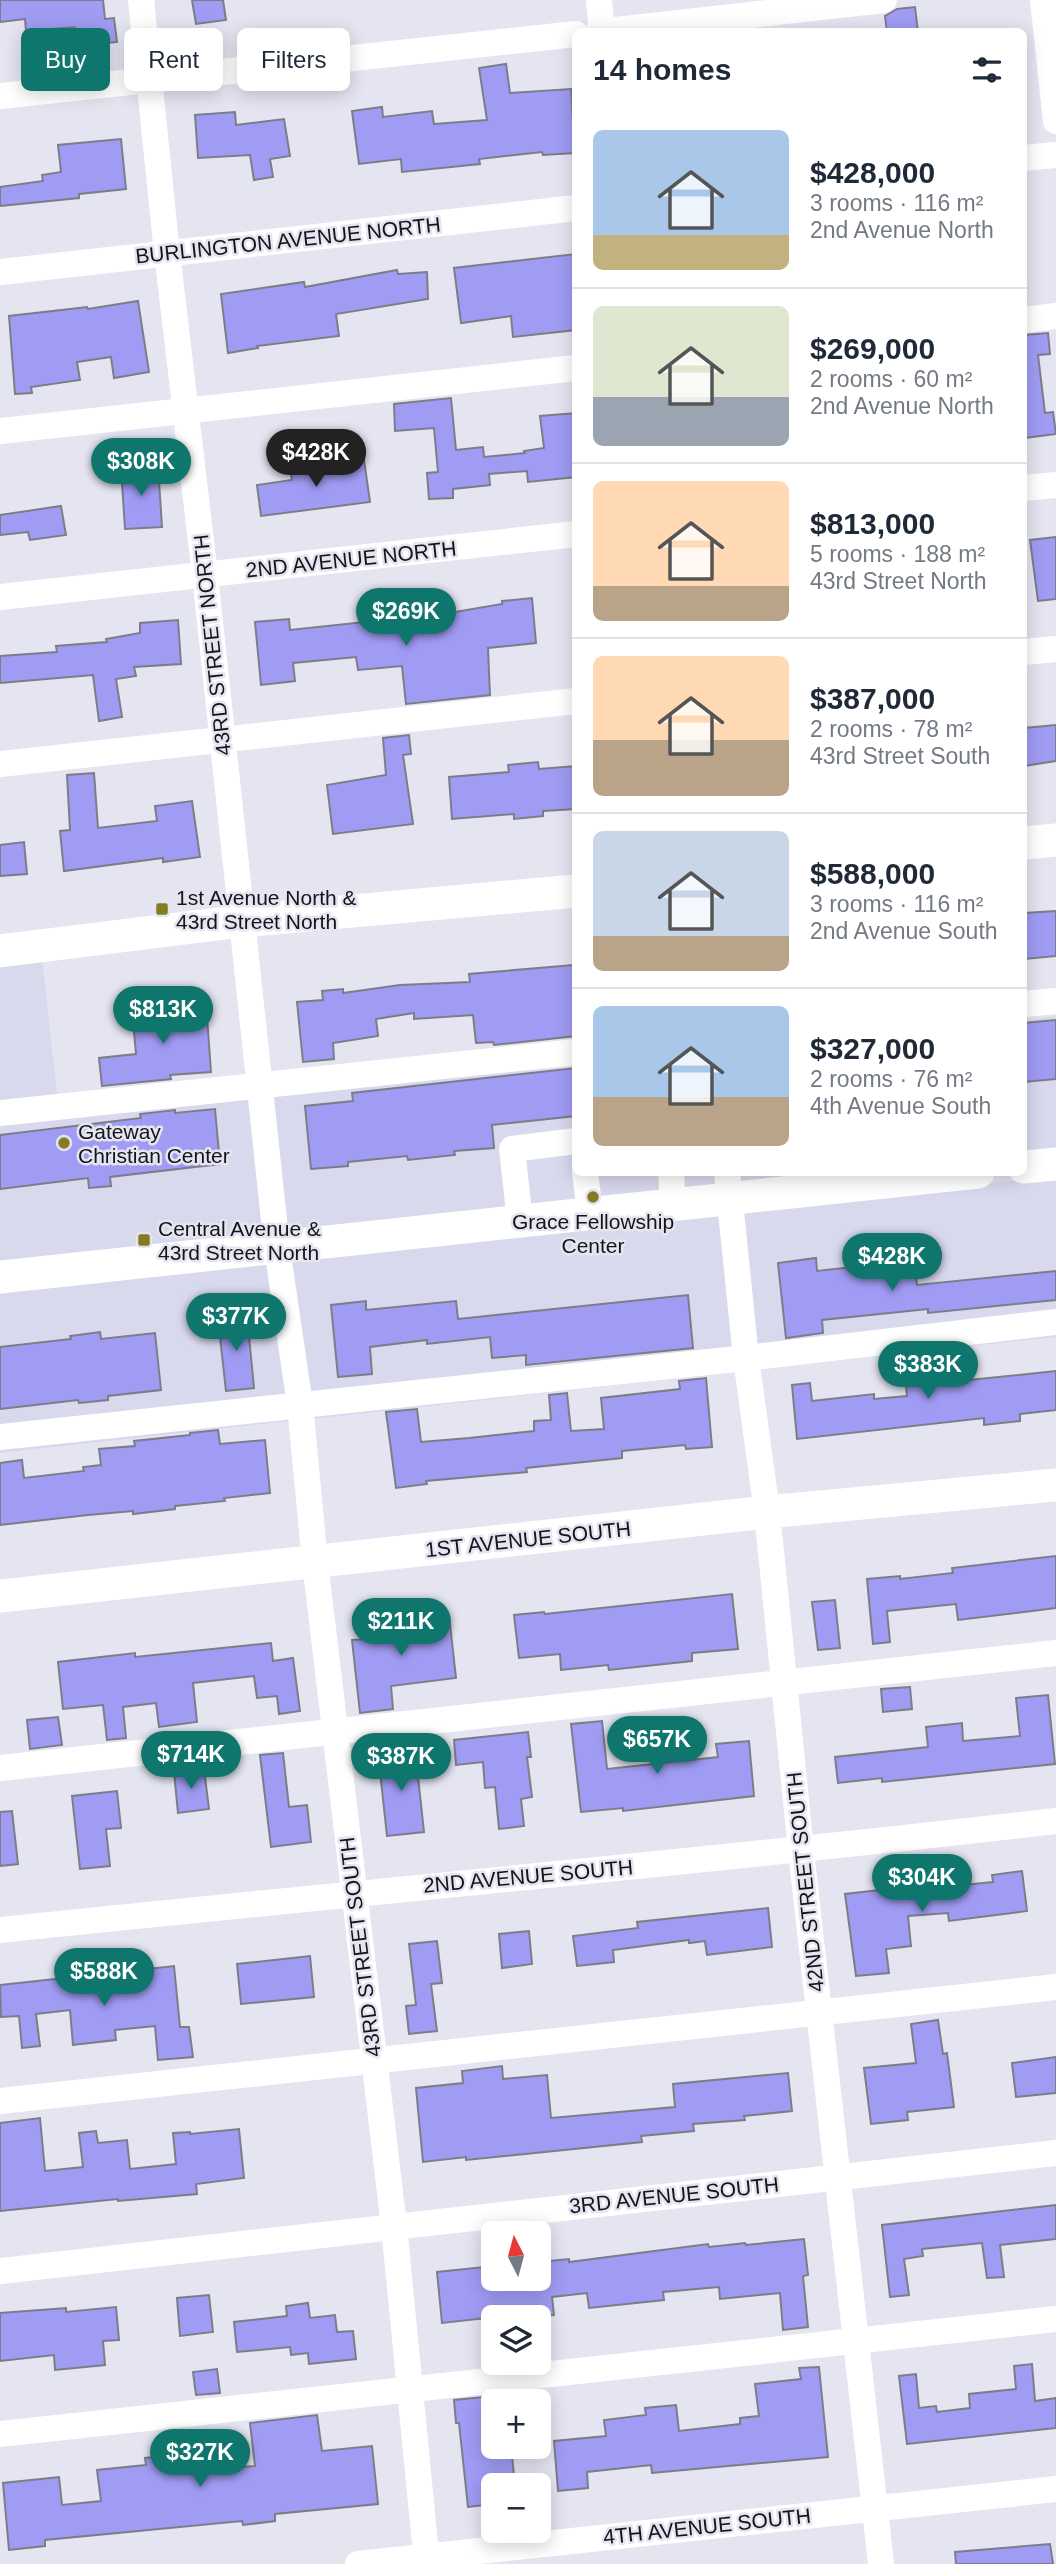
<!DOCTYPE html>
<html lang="en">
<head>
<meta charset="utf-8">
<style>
	body { margin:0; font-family:Helvetica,sans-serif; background:#f2f2f3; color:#1f2937; height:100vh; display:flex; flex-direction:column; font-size:26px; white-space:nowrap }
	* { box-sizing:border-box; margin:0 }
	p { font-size:23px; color:#747a83 }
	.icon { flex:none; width:38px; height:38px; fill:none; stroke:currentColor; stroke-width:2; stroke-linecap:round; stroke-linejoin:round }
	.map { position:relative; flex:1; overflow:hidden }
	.details { position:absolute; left:572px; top:28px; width:455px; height:1148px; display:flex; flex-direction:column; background:#fff; border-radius:10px; box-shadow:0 4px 18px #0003 }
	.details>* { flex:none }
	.guide { position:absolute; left:21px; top:28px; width:446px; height:63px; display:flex; gap:14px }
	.needle { width:46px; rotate:354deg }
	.fabs { position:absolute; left:481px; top:2221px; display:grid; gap:14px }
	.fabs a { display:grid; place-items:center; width:70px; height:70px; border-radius:10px; background:#fff; box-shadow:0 4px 18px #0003; font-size:35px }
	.price { position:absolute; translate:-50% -60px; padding:0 16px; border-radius:24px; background:#0f766e; color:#fff; font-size:23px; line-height:46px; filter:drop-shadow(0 2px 4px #0008) }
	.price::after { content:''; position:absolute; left:50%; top:42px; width:21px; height:16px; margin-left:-10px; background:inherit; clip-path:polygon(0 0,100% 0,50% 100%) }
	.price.current { background:#222; color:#fff }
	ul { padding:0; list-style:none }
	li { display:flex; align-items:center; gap:21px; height:175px; padding:0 21px }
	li+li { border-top:2px solid #e0e1e3 }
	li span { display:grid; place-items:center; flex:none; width:196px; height:140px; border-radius:10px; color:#555 }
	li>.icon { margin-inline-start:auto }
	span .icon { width:84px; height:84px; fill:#fffc; stroke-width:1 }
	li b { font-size:30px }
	h2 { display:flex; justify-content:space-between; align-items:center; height:84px; padding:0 21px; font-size:30px }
	.tag { padding:0 24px; border-radius:10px; background:#fff; box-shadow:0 4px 18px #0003; font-size:24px; line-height:63px }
	.tag.current { background:#0f766e; color:#fff }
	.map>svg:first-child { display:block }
	.built { fill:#d8d9ed }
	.building { fill:#a09cf4; stroke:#7c7d88; stroke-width:2 }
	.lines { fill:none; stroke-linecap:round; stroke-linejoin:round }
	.minor { stroke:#fff; stroke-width:26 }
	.major { stroke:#fff; stroke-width:33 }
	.poi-dot { fill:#837c23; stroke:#e5e5f2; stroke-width:2.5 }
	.labels { text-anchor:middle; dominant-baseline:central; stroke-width:5; stroke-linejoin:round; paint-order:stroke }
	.street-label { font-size:21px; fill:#151519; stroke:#e5e5f2 }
	.poi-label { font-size:21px; fill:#151519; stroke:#e5e5f2; text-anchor:start }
</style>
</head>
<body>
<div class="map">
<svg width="1056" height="2564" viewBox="0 0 1056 2564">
	<rect width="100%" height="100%" fill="#e5e5f2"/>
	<g class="built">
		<path d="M42 958 58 1103 249 1090 265 1236 0 1264V964Z"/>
		<path d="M1056 1016V1151L1024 1154V1020Z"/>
		<path d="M576 1067V1172L714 1173 716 1188 287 1234 272 1088Z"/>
		<path d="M737 1172 855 1173 738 1185Z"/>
		<path d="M1056 1176V1337L759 1369 741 1211Z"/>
		<path d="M718 1213 736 1372 313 1419 291 1259Z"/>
		<path d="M267 1262 290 1421 0 1453V1290Z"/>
	</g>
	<g class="building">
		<path d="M0 0H103L105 19 114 18 117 42 77 47 75 27 26 31 25 19 0 22Z"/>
		<path d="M192 0H223L226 20 196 24Z"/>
		<path d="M915 7 918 32H887L885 16 897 9Z"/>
		<path d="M506 64 510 93 571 89 575 153 543 155 542 152 479 159 480 164 402 172 401 159 359 164 352 111 382 107 383 117 432 111 434 124 487 120 479 68Z"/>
		<path d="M235 112 236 125 284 119 290 156 270 159 273 177 254 180 250 155 198 158 195 115Z"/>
		<path d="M121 139 126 189 79 194V198L0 206V187L43 181 42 175 61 172 58 145Z"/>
		<path d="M576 254V330L513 337 511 316 461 323 454 268Z"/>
		<path d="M397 270 398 274 427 272 428 299 336 314 339 336 257 346 258 348 228 353 221 294 304 282 305 287Z"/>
		<path d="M138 301 149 372 114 378 111 357 77 362 80 380 31 387 32 393 15 394 9 316 87 307 88 309Z"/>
		<path d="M1048 333 1050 354 1038 355 1045 413 1053 412 1056 434 1024 438V335Z"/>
		<path d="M451 398 456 450 483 447 484 457 525 453 524 451 544 448 540 416 576 413V477L528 482 527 471 489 474 490 485 453 489V498L429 499 427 473 438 472 434 428 395 431 394 404Z"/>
		<path d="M364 460 370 502 261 516 257 485 292 480 289 464 307 462 308 469Z"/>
		<path d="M158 466 162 527 125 529 121 468Z"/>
		<path d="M61 506 66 535 30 540 28 532 0 535V515Z"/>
		<path d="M1056 537V599L1038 601 1030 540Z"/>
		<path d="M532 598 536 643 488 648 490 695 406 704 402 666 358 670 356 657 293 663 295 681 261 685 255 622 289 619 290 630 449 613 502 604V601Z"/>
		<path d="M178 620 181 664 134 667 136 676 116 679 122 717 99 721 93 675 0 683V656L57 652 56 646 107 642 106 639 140 633V623Z"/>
		<path d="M1056 725V761L1024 766V728Z"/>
		<path d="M409 735 411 754 403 755 413 824 333 834 327 785 386 775 383 738Z"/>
		<path d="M538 762 539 769 576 766V809L543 811V816L514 819V814L452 819 449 777 509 772 508 765Z"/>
		<path d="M94 773 98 828 157 821 155 806 192 801 200 857 163 862V858L64 871 60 831 70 830 67 775Z"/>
		<path d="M24 842 27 874 0 876V845Z"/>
		<path d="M1056 911V956L1025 959 1024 913Z"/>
		<path d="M573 965 576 1036 494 1045 493 1042 476 1043 473 1015 414 1019V1013L376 1019 378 1036 333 1043 334 1059 303 1062 297 1002 323 1000 322 991 343 989V993L400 985 470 982 469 974Z"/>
		<path d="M206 1003 211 1072 170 1075 171 1079 102 1086 99 1058 136 1054 132 1010Z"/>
		<path d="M1056 1020V1079L1024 1082V1023Z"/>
		<path d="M576 1068V1116L492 1125 494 1148 454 1151 455 1155 408 1160 407 1156 348 1162V1166L311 1169 305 1106 353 1101 352 1093Z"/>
		<path d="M215 1109 220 1164 110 1177 111 1186 89 1188 88 1178 0 1189V1135L141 1118 140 1114 175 1110V1113Z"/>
		<path d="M816 1258 817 1271 915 1260 917 1285 1056 1271V1300L928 1313V1309L822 1320 823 1333 786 1338 778 1263Z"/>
		<path d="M688 1295 693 1348 526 1365V1355L492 1358 490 1337 427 1344V1340L370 1347 372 1374 338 1377 331 1305 366 1301V1310L456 1301 458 1319Z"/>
		<path d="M247 1316 254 1388 226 1391 218 1319Z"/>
		<path d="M100 1332 101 1339 155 1333 161 1390 108 1396V1400L79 1403 78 1400 0 1409V1347L71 1339 70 1336Z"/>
		<path d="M966 1355 969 1380 1056 1371V1410L1020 1414V1421L984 1425V1418L797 1439 792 1385 810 1383 812 1401 874 1394V1399L907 1396 904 1366 950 1361 949 1357Z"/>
		<path d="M706 1378 712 1447 686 1449 685 1445 622 1451V1458L526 1468 527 1472 426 1481 427 1484 396 1488 386 1412 417 1409 421 1442 469 1438 534 1431V1421L551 1420 549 1395 567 1393 571 1431 604 1429 601 1398 680 1389 679 1381Z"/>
		<path d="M218 1430 220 1444 265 1440 270 1493 224 1498 225 1501 175 1506V1509L133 1514V1511L88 1515 0 1525V1463L22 1460 24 1478 84 1471 83 1467 101 1465 99 1449 135 1446 134 1441 190 1435V1433Z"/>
		<path d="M1056 1556V1608L958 1620 956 1604 887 1611 890 1642 873 1644 867 1579 900 1576V1579L953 1573 952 1568Z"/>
		<path d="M732 1594 738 1649 692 1653V1661L609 1670 608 1665 561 1670 560 1654 519 1658 514 1615 544 1612 545 1614Z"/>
		<path d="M835 1600 840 1648 818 1650 812 1602Z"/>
		<path d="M449 1615 456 1678 391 1686 393 1709 360 1713 352 1640 369 1639 367 1623Z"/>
		<path d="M271 1643 273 1661 293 1658 300 1711 279 1714 277 1696 257 1698 254 1676 193 1683 197 1722 159 1727 156 1703 123 1707 126 1738 107 1740 103 1705 63 1709 58 1662 135 1653V1657Z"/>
		<path d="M910 1687 912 1709 883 1712 881 1689Z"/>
		<path d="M1048 1695 1055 1764 882 1782V1778L838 1783 835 1757 928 1747 926 1727 962 1723 963 1741 1020 1736 1016 1698Z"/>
		<path d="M58 1717 62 1745 30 1749 27 1720Z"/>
		<path d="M602 1721 607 1769 718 1757 716 1744 749 1741 754 1796 623 1811V1808L581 1812 571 1724Z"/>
		<path d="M528 1732 531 1757H527L532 1797 521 1799 524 1826 499 1829 495 1787 485 1788 483 1762 456 1765 454 1740Z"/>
		<path d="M415 1749 424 1832 387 1836 378 1753Z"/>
		<path d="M283 1753 289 1807 307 1805 311 1842 271 1847 260 1755Z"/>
		<path d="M204 1769 209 1809 178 1813 174 1772Z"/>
		<path d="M117 1791 121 1828 106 1829 110 1866 80 1869 72 1796Z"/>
		<path d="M12 1811 18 1864 0 1866V1812Z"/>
		<path d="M1022 1871 1027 1911 949 1921 948 1913 908 1916 911 1946 886 1949 889 1973 856 1976 845 1894 933 1884V1888L993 1882 992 1875Z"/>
		<path d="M768 1908 772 1947 707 1955 705 1941 689 1943V1940L613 1950 614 1962 577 1966 573 1936 638 1928 637 1922Z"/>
		<path d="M529 1931 532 1964 502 1968 499 1934Z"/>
		<path d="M437 1941 442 1983 431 1984 437 2031 409 2034 406 2006 416 2005 409 1944Z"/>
		<path d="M310 1956 314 1997 241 2004 237 1964Z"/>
		<path d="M174 1966 180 2027H189L193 2057 158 2060 155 2026 115 2030 116 2040 73 2045 70 2010 36 2014 40 2046 22 2048 19 2016 1 2017 0 1985Z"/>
		<path d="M938 2020 943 2054 947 2053 954 2107 907 2112 908 2120 871 2124 864 2068 916 2063 911 2024Z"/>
		<path d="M1056 2057V2093L1016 2097 1012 2063Z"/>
		<path d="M502 2066 503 2079 547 2075 551 2118 675 2107 673 2084 788 2073 792 2111 744 2116 745 2120 693 2124 694 2131 641 2136 642 2142 466 2160V2157L423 2162 416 2088 463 2083 462 2071Z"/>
		<path d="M40 2118 45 2171 83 2167 79 2133 96 2131 98 2143 127 2140 130 2169 176 2164 173 2133 190 2132V2134L239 2129 244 2178 196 2184 197 2194 118 2201V2199L0 2211V2123Z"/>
		<path d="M1056 2205V2239L1000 2245 1004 2277 987 2278 982 2243 922 2249 923 2256 904 2259 909 2295 890 2297 882 2225Z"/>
		<path d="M804 2239 808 2275 803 2276 808 2327 783 2330 780 2293 720 2299 719 2287 663 2292 664 2300 589 2308 587 2293 552 2297 554 2315 534 2317 533 2313 442 2323 437 2272 494 2266V2278H539V2262L569 2259V2262L708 2244 709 2247 745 2243 746 2245Z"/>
		<path d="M209 2295 213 2332 180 2336 177 2298Z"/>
		<path d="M308 2303 310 2318 335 2315 337 2332 353 2331 356 2359 309 2364 308 2353 291 2355 290 2347 237 2352 234 2322 287 2316 286 2306Z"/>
		<path d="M116 2307 119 2340 103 2341 105 2365 55 2370 54 2355 0 2361V2313L66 2308V2312Z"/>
		<path d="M1032 2364 1035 2401 1056 2398V2428L907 2444 899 2376 916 2374 919 2408 936 2406 937 2412 970 2408 969 2394 1016 2389 1014 2366Z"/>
		<path d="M819 2367 828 2457 652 2473 651 2465 587 2472 588 2488 558 2491 554 2441 606 2436 604 2420 646 2415 645 2408 676 2405 679 2431 740 2424V2418L759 2416 755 2384 801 2379 799 2368Z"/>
		<path d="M217 2369 220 2393 196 2395 193 2372Z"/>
		<path d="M494 2396V2446H511L515 2485H494V2504L468 2507 459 2423H456L454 2400Z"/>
		<path d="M317 2415 322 2451 372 2446 378 2504 275 2514V2521L243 2525 242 2521 45 2540V2546L9 2550 3 2483 59 2477 62 2505 101 2501 97 2470 146 2465 145 2458 209 2452 210 2469 255 2466 250 2423Z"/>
		<path d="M1050 2544 1053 2564H956L955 2552Z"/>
	</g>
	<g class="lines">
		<g class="minor">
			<path d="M141 0 167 253 205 575 277 1248 300 1405 315 1562 394 2226 427 2564"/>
			<path d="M599 0 602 32"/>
			<path d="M1043 0 1056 121"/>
			<path d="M598 32 884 0"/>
			<path d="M0 96 576 34"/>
			<path d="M1024 158 1056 155"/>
			<path d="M0 272 576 208"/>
			<path d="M1024 320 1056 316"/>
			<path d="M0 431 576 368"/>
			<path d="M1024 488 1056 485"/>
			<path d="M0 597 576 534"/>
			<path d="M1024 652 1056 649"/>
			<path d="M0 764 576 701"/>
			<path d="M1024 1004 1056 1001"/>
			<path d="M0 1113 576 1052"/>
			<path d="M585 1172 590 1213"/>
			<path d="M671 1172 673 1205"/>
			<path d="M727 1172 746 1358 767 1512 801 1851 881 2564"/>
			<path d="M520 1221 512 1149 576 1141"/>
			<path d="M0 1437 746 1358 1056 1322"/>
			<path d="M0 1768 1056 1653"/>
			<path d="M0 1930C352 1893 704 1862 1056 1821"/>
			<path d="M0 2101 1056 1987"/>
			<path d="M0 2271 1056 2153"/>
			<path d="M0 2434 1056 2319"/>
			<path d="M358 2564 1056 2489"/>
		</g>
		<g class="major">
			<path d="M1024 843 1056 840"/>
			<path d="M0 951 242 921 576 891"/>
			<path d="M1024 1167 1056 1164"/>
			<path d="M0 1277 978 1172"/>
			<path d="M0 1596 767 1512 1056 1485"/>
		</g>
	</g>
	<g class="poi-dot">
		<rect x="155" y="902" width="14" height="14" rx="3.5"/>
		<circle cx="64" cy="1143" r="7"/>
		<circle cx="593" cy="1197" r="7"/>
		<rect x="137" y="1233" width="14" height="14" rx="3.5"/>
	</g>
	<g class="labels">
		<g class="street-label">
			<text transform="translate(288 240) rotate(-6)">BURLINGTON AVENUE NORTH</text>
			<text transform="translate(351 559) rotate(-6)">2ND AVENUE NORTH</text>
			<text transform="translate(212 645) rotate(-96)">43RD STREET NORTH</text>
			<text transform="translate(528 1539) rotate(-6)">1ST AVENUE SOUTH</text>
			<text transform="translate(528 1876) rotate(-5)">2ND AVENUE SOUTH</text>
			<text transform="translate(805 1882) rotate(-96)">42ND STREET SOUTH</text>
			<text transform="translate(360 1947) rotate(-97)">43RD STREET SOUTH</text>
			<text transform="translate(674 2195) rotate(-6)">3RD AVENUE SOUTH</text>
			<text transform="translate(707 2526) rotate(-6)">4TH AVENUE SOUTH</text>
		</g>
		<g class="poi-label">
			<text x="176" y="897">1st Avenue North &amp;<tspan x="176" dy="24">43rd Street North</tspan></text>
			<text x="78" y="1131">Gateway<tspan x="78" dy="24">Christian Center</tspan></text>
			<text x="593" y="1221" text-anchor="middle">Grace Fellowship<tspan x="593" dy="24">Center</tspan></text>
			<text x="158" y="1228">Central Avenue &amp;<tspan x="158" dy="24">43rd Street North</tspan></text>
		</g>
	</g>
</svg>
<div class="fabs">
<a><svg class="needle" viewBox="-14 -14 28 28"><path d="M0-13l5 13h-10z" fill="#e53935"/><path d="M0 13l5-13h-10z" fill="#747a83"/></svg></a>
<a><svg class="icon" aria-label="layers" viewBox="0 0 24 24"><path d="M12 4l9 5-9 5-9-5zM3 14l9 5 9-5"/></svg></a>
<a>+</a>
<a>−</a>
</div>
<b class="price current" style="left:316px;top:489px">$428K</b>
<b class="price" style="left:141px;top:498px">$308K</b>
<b class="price" style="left:406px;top:648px">$269K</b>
<b class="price" style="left:163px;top:1046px">$813K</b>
<b class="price" style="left:892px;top:1293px">$428K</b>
<b class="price" style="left:236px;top:1353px">$377K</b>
<b class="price" style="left:928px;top:1401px">$383K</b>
<b class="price" style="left:401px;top:1658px">$211K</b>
<b class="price" style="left:657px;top:1776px">$657K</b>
<b class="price" style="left:191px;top:1791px">$714K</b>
<b class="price" style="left:401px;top:1793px">$387K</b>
<b class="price" style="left:922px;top:1914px">$304K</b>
<b class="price" style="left:104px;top:2008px">$588K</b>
<b class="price" style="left:200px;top:2489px">$327K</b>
<div class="guide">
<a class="tag current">Buy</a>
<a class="tag">Rent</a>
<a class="tag">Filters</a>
</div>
<section class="details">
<h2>14 homes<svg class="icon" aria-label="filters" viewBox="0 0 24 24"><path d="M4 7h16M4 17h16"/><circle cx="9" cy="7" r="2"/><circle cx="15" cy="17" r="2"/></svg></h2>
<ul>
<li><span style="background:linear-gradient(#a9c7e8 75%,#c2b280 0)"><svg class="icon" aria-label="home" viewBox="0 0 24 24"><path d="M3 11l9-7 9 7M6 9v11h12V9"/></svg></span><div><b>$428,000</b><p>3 rooms · 116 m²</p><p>2nd Avenue North</p></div></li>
<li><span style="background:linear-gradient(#dfe7d0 65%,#9aa5b1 0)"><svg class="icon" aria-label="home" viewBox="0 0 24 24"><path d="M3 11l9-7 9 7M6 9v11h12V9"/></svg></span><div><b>$269,000</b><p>2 rooms · 60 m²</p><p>2nd Avenue North</p></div></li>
<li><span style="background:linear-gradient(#ffd9b3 75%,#b9a48a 0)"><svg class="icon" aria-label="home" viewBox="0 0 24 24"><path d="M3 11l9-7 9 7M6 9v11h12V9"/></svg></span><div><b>$813,000</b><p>5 rooms · 188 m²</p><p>43rd Street North</p></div></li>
<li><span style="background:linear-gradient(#ffd9b3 60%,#b9a48a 0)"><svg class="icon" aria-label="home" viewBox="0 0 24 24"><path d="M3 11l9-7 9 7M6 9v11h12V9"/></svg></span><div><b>$387,000</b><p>2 rooms · 78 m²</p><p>43rd Street South</p></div></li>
<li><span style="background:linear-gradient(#c9d6e8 75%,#b9a48a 0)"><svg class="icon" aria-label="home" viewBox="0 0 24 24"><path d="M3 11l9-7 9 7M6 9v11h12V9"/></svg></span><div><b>$588,000</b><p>3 rooms · 116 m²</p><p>2nd Avenue South</p></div></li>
<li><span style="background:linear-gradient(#a9c7e8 65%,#b9a48a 0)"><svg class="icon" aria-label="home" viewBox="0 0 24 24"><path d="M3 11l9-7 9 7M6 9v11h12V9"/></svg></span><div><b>$327,000</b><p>2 rooms · 76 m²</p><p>4th Avenue South</p></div></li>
</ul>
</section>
</div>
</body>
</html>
